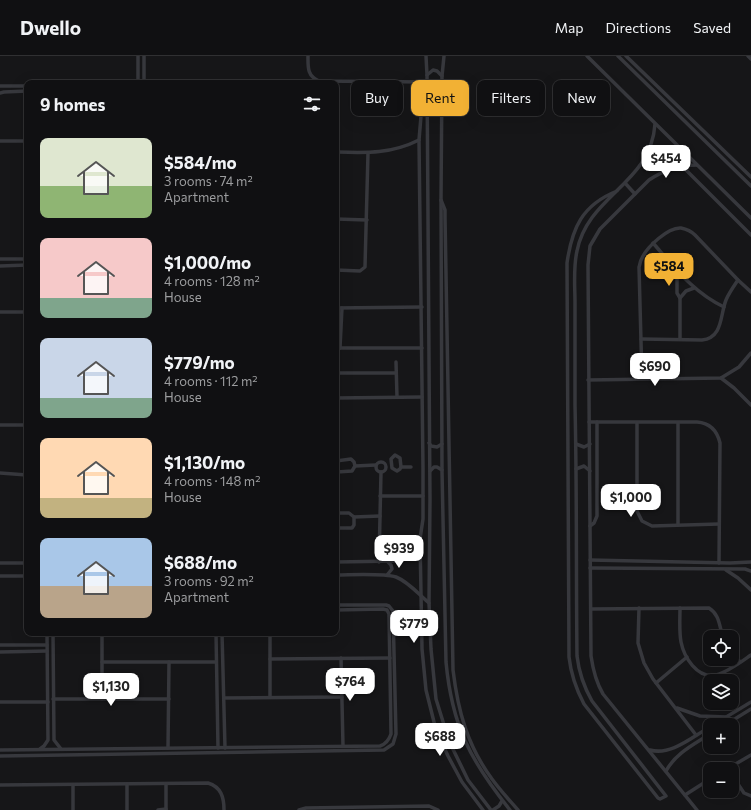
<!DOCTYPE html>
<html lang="en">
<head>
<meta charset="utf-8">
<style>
	body { margin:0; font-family:Commissioner,sans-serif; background:#19191b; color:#f1f3f6; height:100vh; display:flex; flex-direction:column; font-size:15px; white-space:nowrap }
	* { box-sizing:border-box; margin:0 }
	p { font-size:13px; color:#9c9d9f }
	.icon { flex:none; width:22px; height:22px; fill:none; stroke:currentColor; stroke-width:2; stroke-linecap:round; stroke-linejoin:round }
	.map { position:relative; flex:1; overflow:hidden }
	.details { position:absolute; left:24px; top:24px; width:315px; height:556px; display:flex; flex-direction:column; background:#101012; border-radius:8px; box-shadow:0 4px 16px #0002,0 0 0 1px #303032 }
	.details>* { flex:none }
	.guide { position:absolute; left:351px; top:24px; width:340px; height:36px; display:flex; gap:8px }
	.controls { position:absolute; left:703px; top:574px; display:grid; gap:8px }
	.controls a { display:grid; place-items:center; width:36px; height:36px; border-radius:8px; background:#101012; box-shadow:0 4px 16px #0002,0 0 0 1px #303032; font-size:20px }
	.price { position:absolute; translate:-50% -34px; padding:0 9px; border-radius:8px; background:#fff; color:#222; font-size:13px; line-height:26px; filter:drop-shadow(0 1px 2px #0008) }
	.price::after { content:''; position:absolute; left:50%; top:24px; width:12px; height:9px; margin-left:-6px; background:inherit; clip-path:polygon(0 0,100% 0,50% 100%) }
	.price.on { background:#f2b134; color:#111 }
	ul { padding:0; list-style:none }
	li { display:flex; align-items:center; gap:12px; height:100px; padding:0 16px }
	li span { display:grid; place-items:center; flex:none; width:112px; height:80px; border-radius:8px; color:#555 }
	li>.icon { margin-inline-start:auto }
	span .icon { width:48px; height:48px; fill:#fffc; stroke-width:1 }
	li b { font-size:17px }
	h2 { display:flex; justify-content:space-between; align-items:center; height:48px; padding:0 16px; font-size:17px }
	.chip { padding:0 14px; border-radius:8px; background:#101012; box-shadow:0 4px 16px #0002,0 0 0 1px #303032; font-size:14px; line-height:36px }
	.chip.on { background:#f2b134; color:#111 }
	header { display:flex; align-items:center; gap:24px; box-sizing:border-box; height:56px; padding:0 20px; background:#101012; border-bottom:1px solid #303032 }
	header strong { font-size:19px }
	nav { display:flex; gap:22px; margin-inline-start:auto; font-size:14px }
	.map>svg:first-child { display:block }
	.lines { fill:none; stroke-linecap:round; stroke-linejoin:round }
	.minor { stroke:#37383d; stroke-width:3.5 }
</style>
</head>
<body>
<header>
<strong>Dwello</strong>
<nav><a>Map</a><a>Directions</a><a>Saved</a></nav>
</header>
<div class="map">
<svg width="751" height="754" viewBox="0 0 751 754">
	<rect width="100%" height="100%" fill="#161618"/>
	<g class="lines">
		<g class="minor">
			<path d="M308 0C308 11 307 20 319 25L427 26"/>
			<path d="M426 0 427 19 430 443 429 547 431 593 436 643 449 685 468 724 491 754"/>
			<path d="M444 0 442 20 441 142 442 415 446 606C452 670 470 704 510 754"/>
			<path d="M587 0 751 162"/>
			<path d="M618 0 751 130"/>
			<path d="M626 0 751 121"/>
			<path d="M748 0 751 3"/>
			<path d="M427 19 433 14 437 15 442 20"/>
			<path d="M138 25V0"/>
			<path d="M144 26V0"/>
			<path d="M208 27H244"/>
			<path d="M0 30H27"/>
			<path d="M0 37 4 36 27 35"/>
			<path d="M426 37 422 48 419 84 423 412V463L420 483 422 593 426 634 436 674 448 700 462 726 483 754"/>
			<path d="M0 85H27"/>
			<path d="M336 96C367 97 391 98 419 84"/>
			<path d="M682 110 751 179"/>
			<path d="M625 127 635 138"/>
			<path d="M617 135C582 149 572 172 567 207L569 601C571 619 576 633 584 648L658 742 660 743 666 740 592 645C584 631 579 617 577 600 576 517 577 433 575 349 575 315 575 281 575 247 575 230 573 212 577 195 588 139 651 128 655 68"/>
			<path d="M441 144 445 154V161L453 614C458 655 467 689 492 723 500 734 509 744 518 754"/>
			<path d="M336 163 367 164"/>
			<path d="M653 187C675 212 694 237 724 251"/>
			<path d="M0 203H27"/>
			<path d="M0 210 27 209"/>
			<path d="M677 213V237L680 242"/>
			<path d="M336 214 360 215 365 211 368 97"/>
			<path d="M336 252 422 251"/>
			<path d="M0 256H27"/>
			<path d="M641 283 702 284C723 282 720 259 726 244 729 237 734 230 738 224"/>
			<path d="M680 283V242L686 235 694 232"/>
			<path d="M336 292H422"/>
			<path d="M340 292 342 252"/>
			<path d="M396 306 397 341"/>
			<path d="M336 317H396"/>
			<path d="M721 322 734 332 751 349"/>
			<path d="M642 323 639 211C640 209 640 205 642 202 647 191 668 171 681 172 686 173 691 175 695 179L738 224 751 236"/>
			<path d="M588 324 721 322 739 311 751 297"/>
			<path d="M336 342 422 341"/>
			<path d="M589 366H697C710 367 717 374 720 387L719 507"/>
			<path d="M637 367V455L642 465 652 470 719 468"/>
			<path d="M678 367V469"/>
			<path d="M0 369H27"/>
			<path d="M429 387 431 390 437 391 442 388"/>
			<path d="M576 388 584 391 590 388"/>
			<path d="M395 399 400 402 401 411 400 413 397 415 392 412 391 403Z"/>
			<path d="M336 405 351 403 354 406 355 410 352 415 337 416 336 415"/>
			<circle cx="381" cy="411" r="5"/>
			<path d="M355 410 376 409"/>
			<path d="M401 411H411"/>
			<path d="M576 413 584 410 590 415"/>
			<path d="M430 415 434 411H437L442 414"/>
			<path d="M0 417 27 419"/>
			<path d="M380 440H423"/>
			<path d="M336 457H349L354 461V469L352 472H336"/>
			<path d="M354 461 380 460"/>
			<path d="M590 470 594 467 597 460V366"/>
			<path d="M590 504 730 507 751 506"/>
			<path d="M336 506 396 505C408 502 414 495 419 484"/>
			<path d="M379 506 381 416"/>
			<path d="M0 507H27"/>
			<path d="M590 512 745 513 751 515"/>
			<path d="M726 514 738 522 751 534"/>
			<path d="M336 519C351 519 383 517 396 521 409 526 419 539 429 547"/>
			<path d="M387 519 392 513 391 509 388 506"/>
			<path d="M0 520H27"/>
			<path d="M639 552 638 587 644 607 653 623 696 679"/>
			<path d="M680 552C680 563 679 575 681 586 684 601 697 623 716 619 728 616 741 606 751 599"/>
			<path d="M591 553 709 552C720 559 719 570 723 581"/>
			<path d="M53 577 54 684 61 693"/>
			<path d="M216 577 218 692"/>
			<path d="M222 577 225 692"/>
			<path d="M0 589H47"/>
			<path d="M732 595 740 606"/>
			<path d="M0 596 47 595"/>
			<path d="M341 602 343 690"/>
			<path d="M270 603 390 602"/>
			<path d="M102 606H216"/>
			<path d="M656 627 687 601"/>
			<path d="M270 641V577"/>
			<path d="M224 642 342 641"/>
			<path d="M53 643H169"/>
			<path d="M102 643V577"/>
			<path d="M0 646H48"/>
			<path d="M677 652 700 660 727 661"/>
			<path d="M713 669 751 646"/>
			<path d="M725 669 751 653"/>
			<path d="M168 692 169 606"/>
			<path d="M40 693 44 690 48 684 47 577"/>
			<path d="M0 694 380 690C386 688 389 684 391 678L389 558 387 554 383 553 336 554"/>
			<path d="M650 694C671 700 692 681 710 671"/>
			<path d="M0 700 384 694 393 688 396 678 393 555 389 550 386 549H336"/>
			<path d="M727 713 751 699"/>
			<path d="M666 715C676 697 693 689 710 678"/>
			<path d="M732 719 744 737 751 740"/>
			<path d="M0 729 208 727C221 731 224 741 224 754"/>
			<path d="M73 729V754"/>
			<path d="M685 739 710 723"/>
			<path d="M127 754V728"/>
			<path d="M158 754 166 753"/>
			<path d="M166 754V728"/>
			<path d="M299 754 306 752 429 750 438 754"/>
			<path d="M493 754 499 750 502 745"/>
			<path d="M697 754 603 638C596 626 593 614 591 600L588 209 590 190 600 173 649 124C664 114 679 109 697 109"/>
		</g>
	</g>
</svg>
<div class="controls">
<a><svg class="icon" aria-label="locate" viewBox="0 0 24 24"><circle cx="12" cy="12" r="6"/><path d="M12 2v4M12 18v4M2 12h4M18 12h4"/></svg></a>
<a><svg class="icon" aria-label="layers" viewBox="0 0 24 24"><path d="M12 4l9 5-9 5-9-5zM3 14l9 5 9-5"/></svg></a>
<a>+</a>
<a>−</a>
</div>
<b class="price" style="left:666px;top:123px">$454</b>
<b class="price on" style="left:669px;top:231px">$584</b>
<b class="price" style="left:655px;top:331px">$690</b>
<b class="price" style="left:631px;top:462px">$1,000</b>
<b class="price" style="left:399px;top:513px">$939</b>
<b class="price" style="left:414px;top:588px">$779</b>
<b class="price" style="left:350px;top:646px">$764</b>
<b class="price" style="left:111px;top:651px">$1,130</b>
<b class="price" style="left:440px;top:701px">$688</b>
<div class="guide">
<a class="chip">Buy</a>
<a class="chip on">Rent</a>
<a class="chip">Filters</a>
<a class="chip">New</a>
</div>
<section class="details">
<h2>9 homes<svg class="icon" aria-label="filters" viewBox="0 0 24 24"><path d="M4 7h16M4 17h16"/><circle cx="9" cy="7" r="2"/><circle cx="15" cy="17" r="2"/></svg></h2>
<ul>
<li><span style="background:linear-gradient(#dfe7d0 60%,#8fb573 0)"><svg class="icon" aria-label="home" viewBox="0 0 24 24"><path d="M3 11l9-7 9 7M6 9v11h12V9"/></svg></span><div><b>$584/mo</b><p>3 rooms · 74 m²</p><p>Apartment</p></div></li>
<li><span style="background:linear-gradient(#f6c9c9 75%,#7fa58c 0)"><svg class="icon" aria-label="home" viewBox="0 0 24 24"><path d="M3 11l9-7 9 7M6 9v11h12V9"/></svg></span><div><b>$1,000/mo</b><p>4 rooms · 128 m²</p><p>House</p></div></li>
<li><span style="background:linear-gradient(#c9d6e8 75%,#7fa58c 0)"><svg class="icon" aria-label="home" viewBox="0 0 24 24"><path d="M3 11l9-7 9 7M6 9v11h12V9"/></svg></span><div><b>$779/mo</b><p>4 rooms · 112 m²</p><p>House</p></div></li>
<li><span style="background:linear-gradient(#ffd9b3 75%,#c2b280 0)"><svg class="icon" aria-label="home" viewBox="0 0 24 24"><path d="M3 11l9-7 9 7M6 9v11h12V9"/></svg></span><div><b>$1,130/mo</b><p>4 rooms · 148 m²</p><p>House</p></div></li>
<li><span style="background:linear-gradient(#a9c7e8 60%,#b9a48a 0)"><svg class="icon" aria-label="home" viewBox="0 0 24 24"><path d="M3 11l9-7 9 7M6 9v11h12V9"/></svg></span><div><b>$688/mo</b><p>3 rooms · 92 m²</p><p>Apartment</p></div></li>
</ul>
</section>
</div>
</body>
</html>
